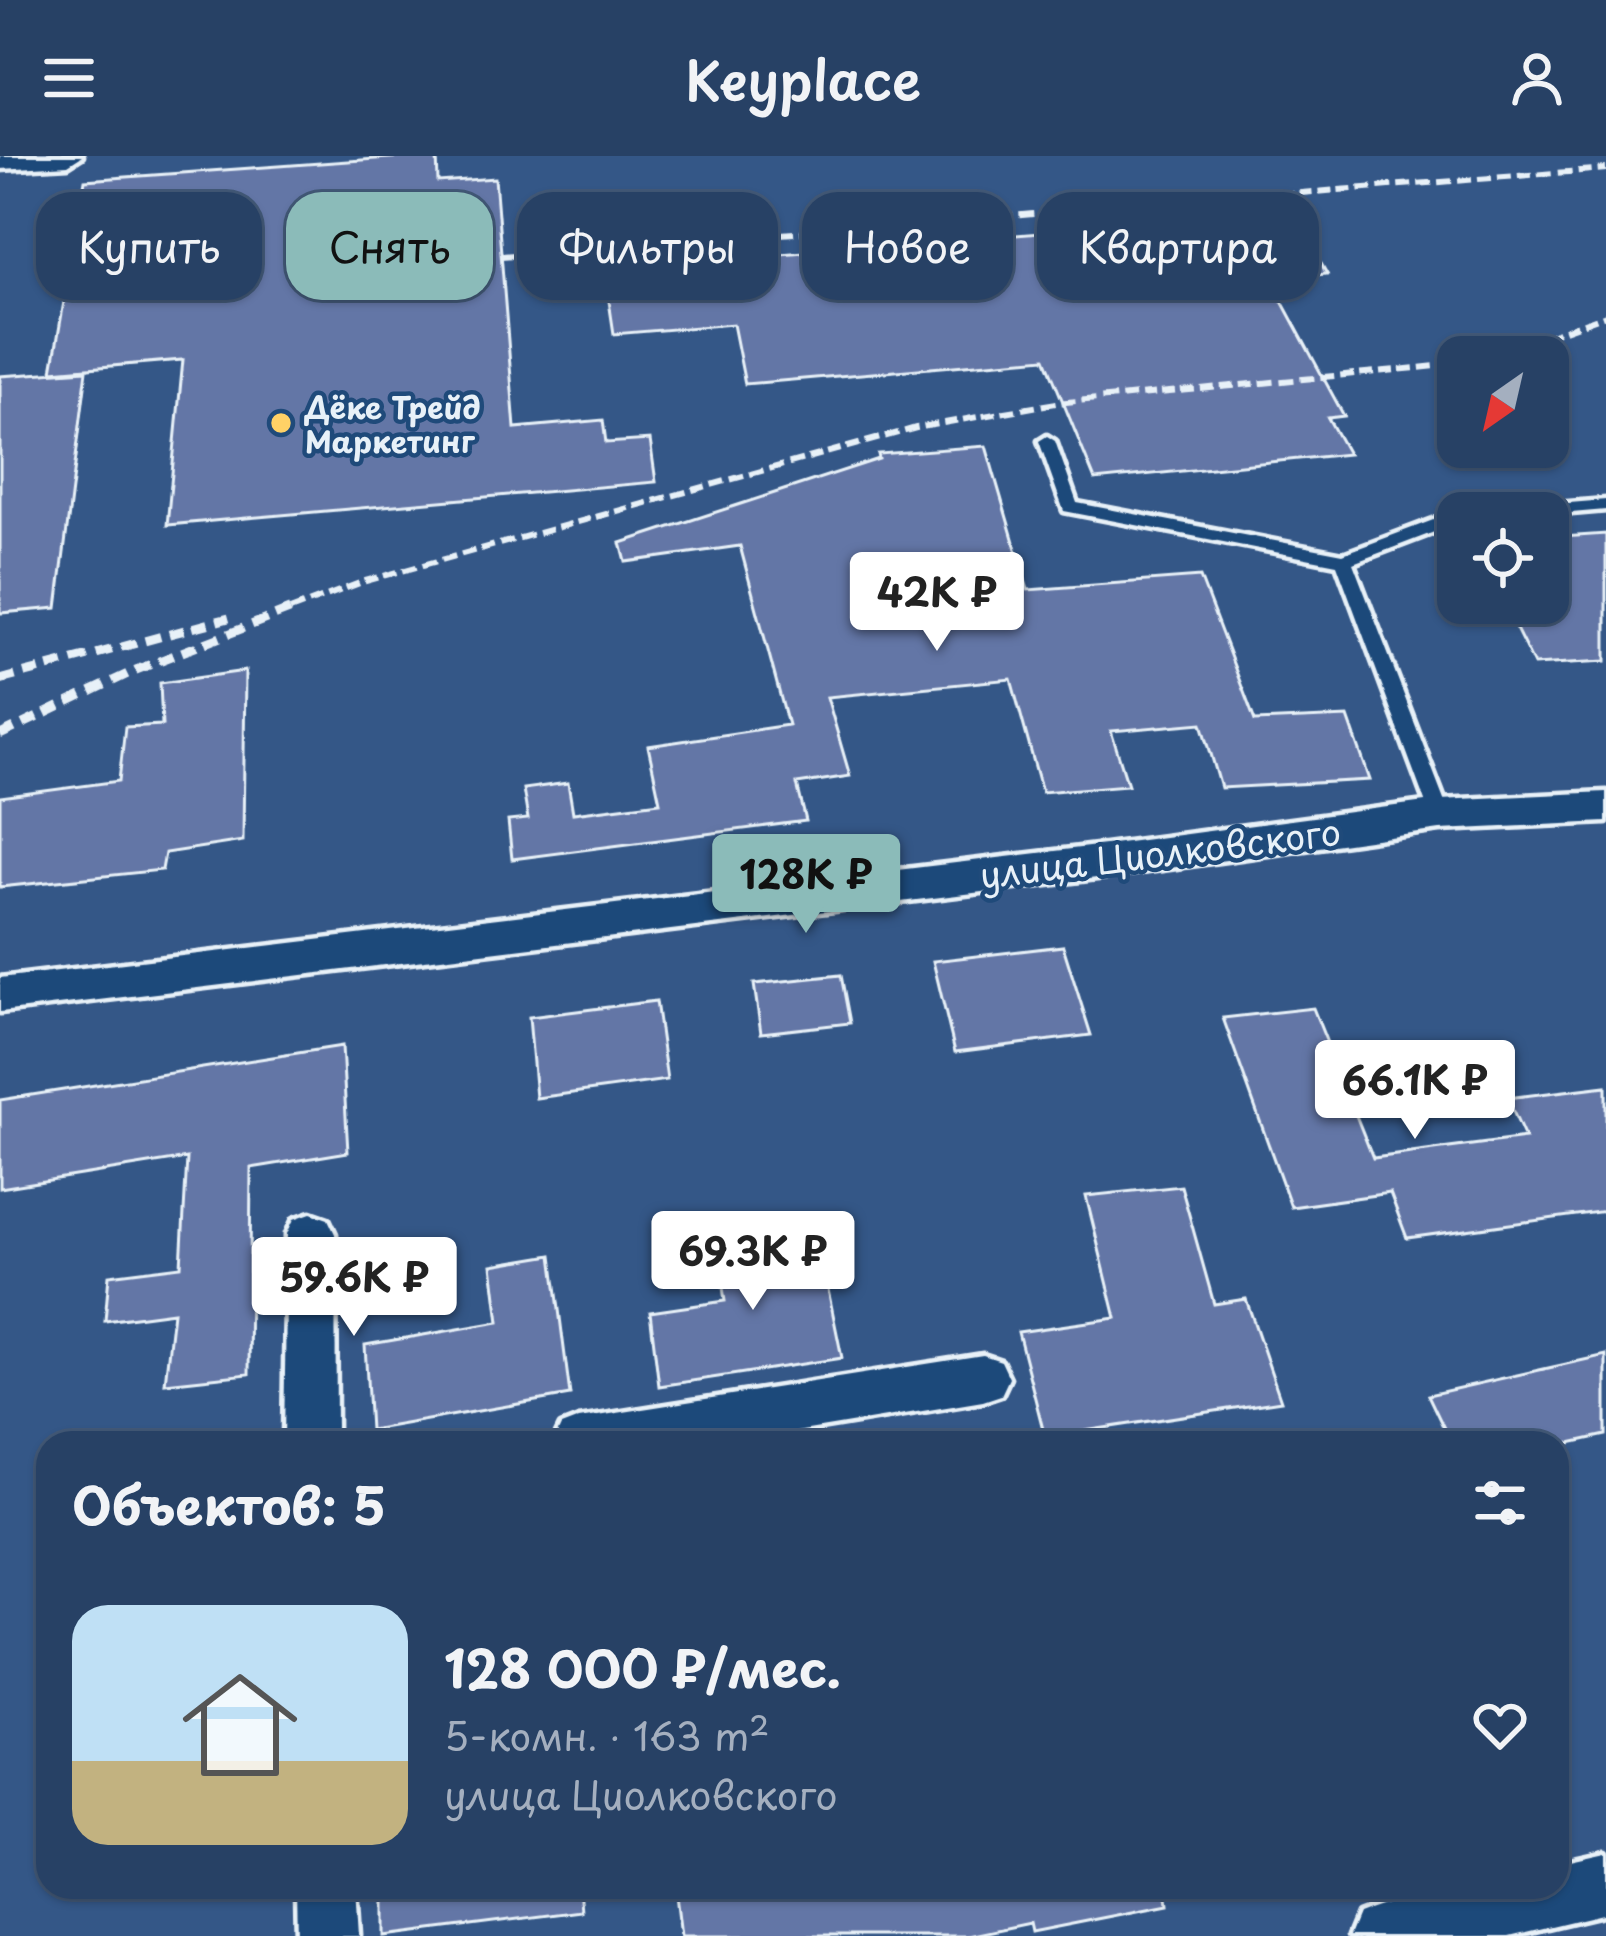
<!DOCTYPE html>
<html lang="ru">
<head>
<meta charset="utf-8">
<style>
	body { margin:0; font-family:"Playpen Sans",sans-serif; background:#2f486b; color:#f1f3f6; height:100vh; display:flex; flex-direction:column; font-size:45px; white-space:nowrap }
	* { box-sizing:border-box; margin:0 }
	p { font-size:39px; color:#a4afbf }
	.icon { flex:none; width:66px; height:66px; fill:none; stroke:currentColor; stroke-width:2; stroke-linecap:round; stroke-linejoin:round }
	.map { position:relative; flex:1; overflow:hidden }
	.side { position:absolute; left:36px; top:1275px; width:1533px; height:468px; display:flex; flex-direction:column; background:#274165; border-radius:36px; box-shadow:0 3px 9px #0004,0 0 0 3px #435a79 }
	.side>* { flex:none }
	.top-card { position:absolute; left:36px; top:36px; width:1536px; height:108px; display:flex; gap:24px }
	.needle { width:78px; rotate:214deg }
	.fabs { position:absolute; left:1437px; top:180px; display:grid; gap:24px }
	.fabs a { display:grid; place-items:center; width:132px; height:132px; border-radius:24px; background:#274165; box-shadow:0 3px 9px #0004,0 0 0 3px #435a79; font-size:60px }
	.price { position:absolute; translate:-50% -102px; padding:0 27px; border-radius:12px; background:#fff; color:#222; font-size:39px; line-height:78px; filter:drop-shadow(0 3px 6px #0008) }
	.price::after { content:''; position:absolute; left:50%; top:72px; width:36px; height:27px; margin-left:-18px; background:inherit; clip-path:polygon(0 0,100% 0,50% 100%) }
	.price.active { background:#8bbbb9; color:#111 }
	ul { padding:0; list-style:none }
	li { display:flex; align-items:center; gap:36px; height:300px; padding:0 36px }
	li+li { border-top:3px solid #435a79 }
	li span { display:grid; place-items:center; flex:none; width:336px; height:240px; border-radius:36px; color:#555 }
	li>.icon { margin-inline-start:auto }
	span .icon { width:144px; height:144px; fill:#fffc; stroke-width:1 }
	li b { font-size:51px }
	h2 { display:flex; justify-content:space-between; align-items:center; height:144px; padding:0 36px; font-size:51px }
	.tag { padding:0 42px; border-radius:36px; background:#274165; box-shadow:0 3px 9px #0004,0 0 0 3px #435a79; font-size:42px; line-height:108px }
	.tag.active { background:#8bbbb9; color:#111 }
	header { display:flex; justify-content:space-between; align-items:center; height:156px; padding:0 36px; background:#274165; font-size:54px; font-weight:600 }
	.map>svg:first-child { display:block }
	.building { fill:#6476a6; stroke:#e8f1f8; stroke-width:3 }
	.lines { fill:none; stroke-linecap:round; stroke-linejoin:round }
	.service-casing { stroke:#e8f1f8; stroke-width:9 }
	.minor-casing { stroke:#e8f1f8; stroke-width:9 }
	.service { fill:#1f4a7a; fill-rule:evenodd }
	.minor { fill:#1f4a7a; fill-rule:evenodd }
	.rail-far1 { stroke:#e8f1f8; stroke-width:6; stroke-dasharray:14 6; stroke-linecap:butt }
	.rail { stroke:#e8f1f8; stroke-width:9; stroke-dasharray:16 9; stroke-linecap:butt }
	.poi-dot { fill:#ffd166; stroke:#1f4a7a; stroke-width:4.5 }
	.labels { text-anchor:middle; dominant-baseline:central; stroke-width:9; stroke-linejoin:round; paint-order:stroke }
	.far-poi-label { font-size:30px; font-weight:bold; fill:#e8f1f8; stroke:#1f4a7a; text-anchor:start }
	.street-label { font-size:36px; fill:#e8f1f8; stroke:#1f4a7a }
</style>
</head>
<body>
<header><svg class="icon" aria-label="menu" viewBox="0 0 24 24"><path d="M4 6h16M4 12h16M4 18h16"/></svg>Keyplace<svg class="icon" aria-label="person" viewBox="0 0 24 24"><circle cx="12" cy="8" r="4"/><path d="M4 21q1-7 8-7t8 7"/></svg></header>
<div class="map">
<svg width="1606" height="1780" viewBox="0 0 1606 1780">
	<rect width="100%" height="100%" fill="#345787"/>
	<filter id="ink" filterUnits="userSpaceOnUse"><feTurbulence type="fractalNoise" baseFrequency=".00833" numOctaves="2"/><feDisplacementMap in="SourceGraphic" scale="24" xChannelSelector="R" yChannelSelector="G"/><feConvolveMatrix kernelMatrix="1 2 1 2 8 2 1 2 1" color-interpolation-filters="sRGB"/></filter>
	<g filter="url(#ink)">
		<g class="building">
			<path d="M417 0H437L438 26 495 22 515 272 603 264 606 287 650 284 656 326 167 369 183 204 52 215 85 24Z"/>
			<path d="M1292 57 1327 118 1270 123 1344 260 1328 262 1348 298 1095 324 1045 202 745 228 733 168 614 178 604 112Z"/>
			<path d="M87 214 57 452 0 457V220Z"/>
			<path d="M986 290 1028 434 1200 421 1255 565 1348 561 1370 624 1221 632 1202 567 1111 575 1128 629 1042 636 1011 523 827 541 850 620 797 628 806 665 512 703 508 665 528 663 523 633 568 627 573 657 660 646 648 590 788 569 740 390 626 406 621 387 879 303 878 298Z"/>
			<path d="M1606 378V505L1534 509 1503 447H1548V382Z"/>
			<path d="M245 515 243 685 165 697 162 714 0 731V641L119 625 125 571 162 569 160 527Z"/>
			<path d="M1063 790 1091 879 955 896 933 805Z"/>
			<path d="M841 819 850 867 761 877 754 828Z"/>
			<path d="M656 845 667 924 536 942 529 861Z"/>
			<path d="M1313 852 1373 1002 1525 982 1507 942 1606 930V1055L1407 1082 1390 1037 1291 1051 1223 862Z"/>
			<path d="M342 890 348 996 251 1012 249 1218 165 1227 173 1156 105 1165 109 1119 181 1110 187 1002 0 1032V944Z"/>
			<path d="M1181 1030 1214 1148 1246 1143 1281 1245 1045 1281 1018 1176 1116 1162 1086 1040Z"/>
			<path d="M815 1070 842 1202 659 1230 650 1156 725 1145 716 1083Z"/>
			<path d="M552 1099 570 1239 370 1274 365 1189 499 1166 492 1109Z"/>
			<path d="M1606 1199V1279L1570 1287H1451L1428 1239Z"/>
			<path d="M384 1731H579L581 1755 384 1780Z"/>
			<path d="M675 1731H1166L1168 1749 1032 1776 1030 1767 968 1780H681Z"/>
		</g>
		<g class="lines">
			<defs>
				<g id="service">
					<path d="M1047 280 1055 285 1077 347 1343 398 1452 357H1463H1458V367L1353 407 1450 659 1447 664 1440 666 1430 659 1337 408 1064 355 1039 285Z"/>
					<path d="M1606 344V354L1548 359 1501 357 1509 352Z"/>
				</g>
				<g id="minor">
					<path d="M0 0H82L68 9 0 13Z"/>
					<path d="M1606 636V666L1440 674 1105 721 0 856V822L1105 689 1440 644Z"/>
					<path d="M311 1057 328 1063 335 1078 336 1287H284L287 1078 294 1063Z"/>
					<path d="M983 1199 1001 1205 1009 1222 1001 1239 983 1245 729 1287H553L561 1270 579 1263Z"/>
					<path d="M1606 1697V1757L1509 1780H1349L1358 1758C1423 1732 1488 1731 1557 1731V1708Z"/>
					<path d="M296 1731H356L359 1780H297Z"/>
				</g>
			</defs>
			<use href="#service" class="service-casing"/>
			<use href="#minor" class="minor-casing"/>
			<use href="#service" class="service"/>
			<use href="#minor" class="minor"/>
			<g class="rail-far1">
				<path d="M501 100 1606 13"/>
				<path d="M1489 201 1606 159"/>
				<path d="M290 454 362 426 916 272 1056 247 1458 208"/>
			</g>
			<g class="rail">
				<path d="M0 524 229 462"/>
				<path d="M0 579 136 514 297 451"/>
			</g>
		</g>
	</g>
	<circle class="poi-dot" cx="281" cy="267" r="12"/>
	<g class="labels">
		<g class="far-poi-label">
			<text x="305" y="250">Дёке Трейд<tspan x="305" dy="34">Маркетинг</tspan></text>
		</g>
		<g class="street-label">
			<text transform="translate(1160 696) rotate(-7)">улица Циолковского</text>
		</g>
	</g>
</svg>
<div class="fabs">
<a><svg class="needle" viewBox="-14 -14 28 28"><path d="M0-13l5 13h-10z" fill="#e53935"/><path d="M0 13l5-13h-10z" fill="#a4afbf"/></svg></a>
<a><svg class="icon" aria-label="locate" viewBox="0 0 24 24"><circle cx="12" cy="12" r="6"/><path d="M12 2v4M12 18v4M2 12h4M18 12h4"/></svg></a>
</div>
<b class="price" style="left:937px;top:498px">42K ₽</b>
<b class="price active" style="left:806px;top:780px">128K ₽</b>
<b class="price" style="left:1415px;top:986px">66.1K ₽</b>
<b class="price" style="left:753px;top:1157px">69.3K ₽</b>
<b class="price" style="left:354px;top:1183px">59.6K ₽</b>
<div class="top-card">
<a class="tag">Купить</a>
<a class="tag active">Снять</a>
<a class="tag">Фильтры</a>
<a class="tag">Новое</a>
<a class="tag">Квартира</a>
</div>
<section class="side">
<h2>Объектов: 5<svg class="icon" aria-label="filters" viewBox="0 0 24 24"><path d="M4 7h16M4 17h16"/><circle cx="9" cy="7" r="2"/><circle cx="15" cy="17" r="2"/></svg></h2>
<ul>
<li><span style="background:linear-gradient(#bfe0f5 65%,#c2b280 0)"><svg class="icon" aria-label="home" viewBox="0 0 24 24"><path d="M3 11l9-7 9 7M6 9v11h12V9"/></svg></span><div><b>128 000 ₽/мес.</b><p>5-комн. · 163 m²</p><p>улица Циолковского</p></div><svg class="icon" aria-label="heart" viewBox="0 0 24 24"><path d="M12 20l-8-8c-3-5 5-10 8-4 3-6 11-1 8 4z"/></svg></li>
</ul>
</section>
</div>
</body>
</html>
